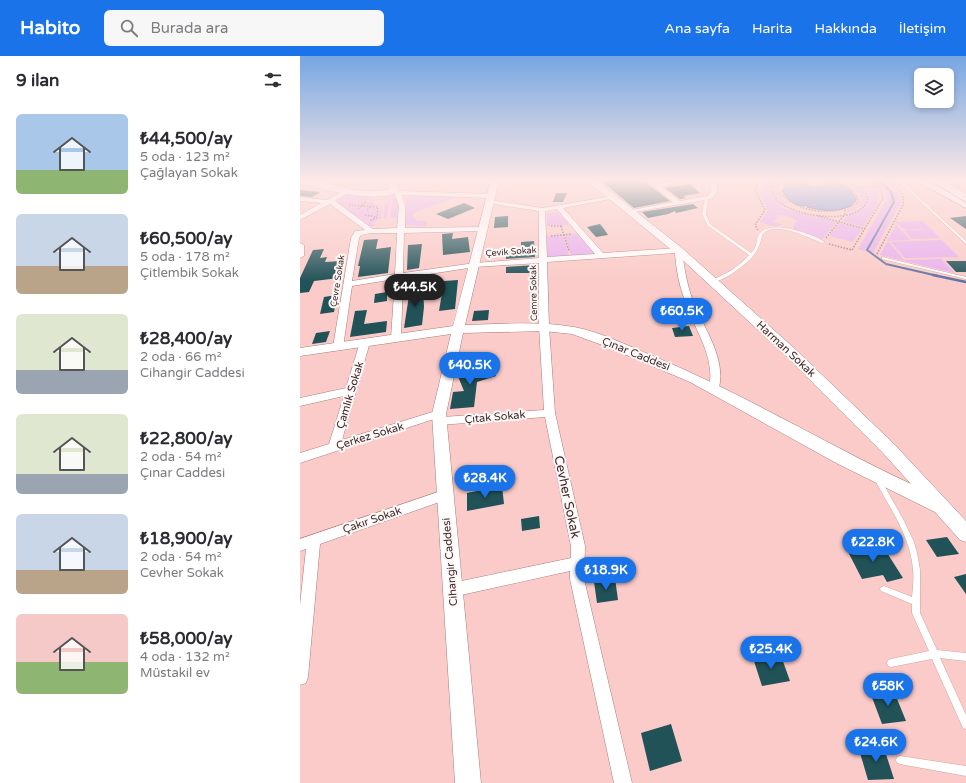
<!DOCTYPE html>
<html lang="tr">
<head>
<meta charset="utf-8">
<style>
	body { margin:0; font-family:"Varela Round",sans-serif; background:#f7f7f7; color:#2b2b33; height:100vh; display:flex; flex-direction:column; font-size:15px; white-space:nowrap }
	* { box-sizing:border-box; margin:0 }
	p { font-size:13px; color:#7c7c81 }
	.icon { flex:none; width:22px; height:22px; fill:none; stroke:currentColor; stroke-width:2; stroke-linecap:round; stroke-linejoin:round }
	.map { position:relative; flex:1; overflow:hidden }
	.side { display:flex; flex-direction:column; background:#fff; width:300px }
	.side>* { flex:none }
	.tools { position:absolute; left:614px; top:12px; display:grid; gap:8px }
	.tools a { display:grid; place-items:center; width:40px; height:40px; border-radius:6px; background:#fff; box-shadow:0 2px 6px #0003; font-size:20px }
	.price { position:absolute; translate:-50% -34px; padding:0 9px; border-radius:14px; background:#1a73e8; color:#fff; font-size:13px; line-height:26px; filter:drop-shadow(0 1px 2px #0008) }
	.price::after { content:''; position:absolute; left:50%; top:24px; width:12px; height:9px; margin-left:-6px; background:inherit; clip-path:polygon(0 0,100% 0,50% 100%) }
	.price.current { background:#222; color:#fff }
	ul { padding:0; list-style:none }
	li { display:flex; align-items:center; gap:12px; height:100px; padding:0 16px }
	li span { display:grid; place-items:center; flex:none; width:112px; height:80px; border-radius:6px; color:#555 }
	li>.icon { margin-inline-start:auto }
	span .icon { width:48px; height:48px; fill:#fffc; stroke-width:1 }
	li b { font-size:17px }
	h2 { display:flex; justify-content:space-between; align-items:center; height:48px; padding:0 16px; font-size:17px }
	header { display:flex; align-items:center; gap:24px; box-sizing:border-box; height:56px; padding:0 20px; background:#1a73e8; color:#fff }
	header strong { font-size:19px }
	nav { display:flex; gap:22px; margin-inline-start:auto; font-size:14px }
	.search { width:280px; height:36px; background:#f7f7f7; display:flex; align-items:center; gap:10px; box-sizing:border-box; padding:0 14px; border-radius:6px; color:#7c7c81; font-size:15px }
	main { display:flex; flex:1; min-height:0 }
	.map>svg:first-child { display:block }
	.green { fill:#e8b0ef }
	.water { fill:#6b90d8; stroke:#5d72a4 }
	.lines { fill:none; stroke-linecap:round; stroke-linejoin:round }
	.stream-far1 { stroke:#5d72a4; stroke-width:2 }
	.stream { stroke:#5d72a4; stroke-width:2.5 }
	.building { fill:#215257 }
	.lane-casing { stroke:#a87e7b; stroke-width:0.5 }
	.street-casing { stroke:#a87e7b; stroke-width:1 }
	.secondary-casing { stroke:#a87e7b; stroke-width:1 }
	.highway-casing { stroke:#a87e7b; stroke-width:1 }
	.path { stroke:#967674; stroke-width:1.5; stroke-dasharray:1.5 1.5; stroke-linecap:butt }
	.lane { fill:#fff; fill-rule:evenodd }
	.street { fill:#fff; fill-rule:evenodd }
	.secondary { fill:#fff; fill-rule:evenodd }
	.highway { fill:#fff; fill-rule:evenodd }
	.labels { text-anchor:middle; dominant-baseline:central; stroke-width:4; stroke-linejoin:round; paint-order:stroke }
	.far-street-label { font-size:9px; fill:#3d2b2a; stroke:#fdf8f7 }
	.street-label { font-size:11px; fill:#3d2b2a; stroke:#fdf8f7 }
	.near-street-label { font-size:13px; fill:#3d2b2a; stroke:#fdf8f7 }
</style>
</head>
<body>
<header>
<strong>Habito</strong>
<div class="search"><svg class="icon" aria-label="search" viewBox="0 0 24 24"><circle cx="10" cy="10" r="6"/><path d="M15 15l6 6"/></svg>Burada ara</div>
<nav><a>Ana sayfa</a><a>Harita</a><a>Hakkında</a><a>İletişim</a></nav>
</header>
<main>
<section class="side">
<h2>9 ilan<svg class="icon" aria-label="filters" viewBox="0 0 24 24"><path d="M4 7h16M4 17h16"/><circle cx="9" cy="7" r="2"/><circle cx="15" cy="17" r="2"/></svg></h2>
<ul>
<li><span style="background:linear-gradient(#a9c7e8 70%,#8fb573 0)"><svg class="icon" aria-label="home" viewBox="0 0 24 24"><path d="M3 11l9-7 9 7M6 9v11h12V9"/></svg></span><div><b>₺44,500/ay</b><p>5 oda · 123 m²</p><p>Çağlayan Sokak</p></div></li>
<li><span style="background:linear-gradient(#c9d6e8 65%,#b9a48a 0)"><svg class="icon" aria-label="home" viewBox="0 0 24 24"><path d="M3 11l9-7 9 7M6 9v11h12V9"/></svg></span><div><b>₺60,500/ay</b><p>5 oda · 178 m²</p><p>Çitlembik Sokak</p></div></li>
<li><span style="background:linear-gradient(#dfe7d0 70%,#9aa5b1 0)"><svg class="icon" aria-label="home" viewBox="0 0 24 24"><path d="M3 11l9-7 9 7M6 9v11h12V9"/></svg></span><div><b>₺28,400/ay</b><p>2 oda · 66 m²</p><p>Cihangir Caddesi</p></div></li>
<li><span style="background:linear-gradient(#dfe7d0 75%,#9aa5b1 0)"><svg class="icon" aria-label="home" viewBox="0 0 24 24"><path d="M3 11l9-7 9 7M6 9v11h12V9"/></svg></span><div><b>₺22,800/ay</b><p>2 oda · 54 m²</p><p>Çınar Caddesi</p></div></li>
<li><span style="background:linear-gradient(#c9d6e8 70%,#b9a48a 0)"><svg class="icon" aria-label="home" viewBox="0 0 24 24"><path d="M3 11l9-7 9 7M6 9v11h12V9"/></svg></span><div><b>₺18,900/ay</b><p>2 oda · 54 m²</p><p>Cevher Sokak</p></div></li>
<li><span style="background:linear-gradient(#f6c9c9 60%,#8fb573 0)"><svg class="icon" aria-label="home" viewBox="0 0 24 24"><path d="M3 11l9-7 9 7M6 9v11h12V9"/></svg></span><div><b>₺58,000/ay</b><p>4 oda · 132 m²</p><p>Müstakil ev</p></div></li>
</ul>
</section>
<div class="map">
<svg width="666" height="727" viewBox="0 0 666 727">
	<rect width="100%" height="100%" fill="#facbc8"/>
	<g class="green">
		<path d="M469 124H475L469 134 471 140 485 153 537 166 522 183 494 174 493 170 497 165 489 160 476 159 477 162 473 166 483 169 472 170 460 166 468 154 459 137Z"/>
		<path d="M478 124H484L479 136 482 143 488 147 483 148 472 136Z"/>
		<path d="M572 124C587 124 597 129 601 146L573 197 558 193 587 143 584 134Z"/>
		<path d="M545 129C555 131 564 132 567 143L562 150 547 157V154L557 150 561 144 558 137Z"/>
		<path d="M575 130C585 144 570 159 563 171L542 165C548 157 559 156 567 148L568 140 560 131Z"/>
		<path d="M45 138H91L70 143 62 149 42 148 61 150 58 154 62 150 71 151 67 155 73 151 78 152 76 160H70L75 161 64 166 33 144Z"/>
		<path d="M93 138 98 142 97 162H90L92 146 90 140Z"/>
		<path d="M115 138 157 141 114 157 112 160 118 165H126L127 170 106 169V141Z"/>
		<path d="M89 140 90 146 87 162 84 163V149L88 146V143L74 145 72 147 82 149 81 163 72 167 75 170H69L65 167 78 160 80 151 64 149 71 144Z"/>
		<path d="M258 156 269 169 247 170V157Z"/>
		<path d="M623 165 631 173H603L596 166Z"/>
		<path d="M540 167 562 173 553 186 529 180Z"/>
		<path d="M596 169 610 184 587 185Z"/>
		<path d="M631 173 640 182 612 183 604 174Z"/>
		<path d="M278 178 295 198 271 200 265 179Z"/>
		<path d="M263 179 269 200 248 201 246 180Z"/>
		<path d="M642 184 659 201 605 202 591 186Z"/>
		<path d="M589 186 604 204 641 203 655 217 580 199 587 187Z"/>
	</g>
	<path class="water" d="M500 124H506V128C513 131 522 133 528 128L524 124C534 124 556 133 556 145 544 158 522 155 507 151L516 149V147C512 148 507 150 503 150 495 150 485 142 483 135L487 129 490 130 489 128Z"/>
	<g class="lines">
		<path class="stream-far1" d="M579 124 591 136 594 146 567 194 586 208 638 220"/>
		<path class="stream" d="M633 219 666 226"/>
	</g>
	<g class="building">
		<path d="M300 124H343L370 145 334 152Z"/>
		<path d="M390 128 400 137 383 140 386 142 380 143 365 132Z"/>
		<path d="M0 134 20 136 12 141 0 140Z"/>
		<path d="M256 137H267L263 146H253Z"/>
		<path d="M164 147 175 152 148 163 136 158Z"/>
		<path d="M393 148 398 152 376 157 375 155 368 158 348 162 342 156Z"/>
		<path d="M208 160V171L194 172 195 161Z"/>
		<path d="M666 160V173L650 162Z"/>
		<path d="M300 168 304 173 308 179 296 181 287 171Z"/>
		<path d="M153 177 152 183 168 181 170 196 143 199 142 178Z"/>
		<path d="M78 183 76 193 91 191 88 217 58 221 60 210H58L64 184Z"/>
		<path d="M234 185 235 201 206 203V196L221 195V186Z"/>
		<path d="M122 188 119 212 107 214 108 189Z"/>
		<path d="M24 193 20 202 27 201 25 206 42 205 39 222 14 225 9 236 0 237V222L13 194Z"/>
		<path d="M646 205H666V216H656Z"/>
		<path d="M236 209 237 217H206V211Z"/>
		<path d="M158 224 155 253 139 255 144 225Z"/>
		<path d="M123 231 124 251 122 269 104 272 110 233Z"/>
		<path d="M87 236V245L74 247 75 238Z"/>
		<path d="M37 239 34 256 20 258 24 241Z"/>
		<path d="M67 254 64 268 87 265 86 276 50 281 55 255Z"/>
		<path d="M189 254 188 264 172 265 174 255Z"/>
		<path d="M389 270 393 280 375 281 372 272Z"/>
		<path d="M30 275 26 286 12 288 16 277Z"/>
		<path d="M191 308 196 320 177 326 174 351 150 353 153 336 164 335 157 318Z"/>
		<path d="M202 430 204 448 167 455V437Z"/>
		<path d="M239 460 240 472 222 475 221 463Z"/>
		<path d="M647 481 659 498 637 501 626 484Z"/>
		<path d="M561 487 566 495 584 492 603 522 587 526 583 519 562 523 545 490Z"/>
		<path d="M666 518V538L654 521Z"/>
		<path d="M315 522 318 544 297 547 294 526Z"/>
		<path d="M480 597 490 625 462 630 453 602Z"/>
		<path d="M593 633 606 665 582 668 570 636Z"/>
		<path d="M371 668 382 705 350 715 341 677Z"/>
		<path d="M583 689 594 723 568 724 558 690Z"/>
	</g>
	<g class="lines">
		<defs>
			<g id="lane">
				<path d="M597 124H600L666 185V188Z"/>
				<path d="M405 142 408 143 406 158 410 168 451 197C453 195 455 192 456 189 457 186 457 180 460 177 472 163 512 178 525 186L522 187C509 182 474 164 463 178 461 181 461 187 459 190 455 201 443 210 433 217 427 221 418 226 411 226V224C425 219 439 211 449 199L408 170 402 158Z"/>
				<path d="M582 201 666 221V223L582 203Z"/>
				<path d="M576 422H580L603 463 614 486 617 497 620 514V557L637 594 666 597V605L640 602 666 659V673L663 672 632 603 591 611 588 610 587 607 588 604 591 603 629 595 612 557V548L581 535 580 533 581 531 584 530 612 541C613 532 614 522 613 513 610 480 590 452 575 424Z"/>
				<path d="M600 700 666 710V720L600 708 597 707 596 704 597 701Z"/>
			</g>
			<g id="street">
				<path d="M347 124H354L358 128 378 124H392L362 131 380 145 407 140C413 136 412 130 409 124H415C419 132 418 138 411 143L329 157V155L331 154 373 146Z"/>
				<path d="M615 124C633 124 651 138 666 147V152Z"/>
				<path d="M47 133 50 135 49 136 35 145 73 173 97 172 99 150 93 133H97L99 135 192 138 195 140 192 142 102 139 105 150V172L184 171 188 173 184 175 104 177 103 217 175 207 239 202V155L188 147V145L190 144 242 152 313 140V142L311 143 263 152 303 197 378 192 382 194C384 211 387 229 393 245 404 273 426 301 419 332L414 336 409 332C416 301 394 273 385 245 379 229 376 213 375 197L247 206 249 271 255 357 285 490 284 523 332 727H314L270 523V515L152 541 147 539 145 534 147 529 152 527 271 502V490L245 361 139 369 135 368 134 363 0 407V397L29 388 44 340 0 350V342L46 332 60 286 65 283 70 286 42 384 139 354 144 358 143 361 244 354 239 271V207L175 211 103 222 101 282 96 285 91 282 95 223 52 230 43 291 38 294 35 293 33 291 51 182 55 175 65 174 30 148 0 164V159L21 147 0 145V141L27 144ZM257 153 295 198 247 201 245 155ZM71 177H97L95 218 52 225 59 182 61 179Z"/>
				<path d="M0 187 4 189V200L0 202Z"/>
				<path d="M144 434 148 435 150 439 148 443 20 488 8 621 6 627 0 629V549L6 493 0 495V483Z"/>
			</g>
			<g id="secondary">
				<path d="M0 124C32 124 55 141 90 133L86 124H94L99 134C82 150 21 133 0 127Z"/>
				<path d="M191 124H199L165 269C201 268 238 265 274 271 301 276 328 290 353 300 442 337 524 387 611 428L582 396 485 299 374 196 286 124H296L382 192 495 293 594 388 666 465V486L660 484 635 456 538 408 390 326 305 290 272 278 244 275 163 277 146 358 181 727H155L132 358 151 278 0 300V292L153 270Z"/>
			</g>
			<path id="highway" d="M630 124H643L666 138V146Z"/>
		</defs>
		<use href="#lane" class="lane-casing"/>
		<use href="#street" class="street-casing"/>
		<use href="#secondary" class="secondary-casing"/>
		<use href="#highway" class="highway-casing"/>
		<g class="path">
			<path d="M477 124 471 135C473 138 475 142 478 145 494 160 547 168 563 151 565 149 567 145 568 143 565 135 560 132 553 129"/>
			<path d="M496 124 485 129 481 138C500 158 535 160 558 147 558 133 543 129 532 124"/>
			<path d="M588 124 594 129"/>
			<path d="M560 131 577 130"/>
			<path d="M49 149 78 151 77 161 69 165"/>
			<path d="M58 153 67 145"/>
			<path d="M67 154 72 150"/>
			<path d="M65 159 76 161"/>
			<path d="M518 160 565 173"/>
			<path d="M251 170H262"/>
			<path d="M261 170 269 195"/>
			<path d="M458 174 455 169 465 154 455 134 459 124"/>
			<path d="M251 180 272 178"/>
			<path d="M526 182 545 158V153"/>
			<path d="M529 188 552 194 583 142 580 132 569 124"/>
			<path d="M577 198 603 149V139L597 132"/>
		</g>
		<use href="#lane" class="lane"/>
		<use href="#street" class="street"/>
		<use href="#secondary" class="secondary"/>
		<use href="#highway" class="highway"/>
	</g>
	<linearGradient id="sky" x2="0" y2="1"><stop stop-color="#76a6e2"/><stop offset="0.55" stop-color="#fde8e6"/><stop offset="1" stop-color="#fde8e6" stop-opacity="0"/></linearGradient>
	<rect width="666" height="226" fill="url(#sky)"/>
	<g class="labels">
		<g class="far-street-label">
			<text transform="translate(211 196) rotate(-4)">Çevik Sokak</text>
			<text transform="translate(38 225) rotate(-81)">Çevre Sokak</text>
			<text transform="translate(234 237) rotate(-91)">Cemre Sokak</text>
		</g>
		<g class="street-label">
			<text transform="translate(486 293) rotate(43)">Harman Sokak</text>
			<text transform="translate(336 298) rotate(22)">Çınar Caddesi</text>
			<text transform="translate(50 339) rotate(-73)">Çamlık Sokak</text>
			<text transform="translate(195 361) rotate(-5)">Çıtak Sokak</text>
			<text transform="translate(70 380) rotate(-17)">Çerkez Sokak</text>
			<text transform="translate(72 464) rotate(-19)">Çakır Sokak</text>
			<text transform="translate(150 506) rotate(-95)">Cihangir Caddesi</text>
		</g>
		<g class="near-street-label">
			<text transform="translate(267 441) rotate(78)">Cevher Sokak</text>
		</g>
	</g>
</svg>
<div class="tools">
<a><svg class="icon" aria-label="layers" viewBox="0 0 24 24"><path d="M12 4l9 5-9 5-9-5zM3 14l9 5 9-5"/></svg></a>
</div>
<b class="price current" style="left:115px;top:252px">₺44.5K</b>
<b class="price" style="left:382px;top:276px">₺60.5K</b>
<b class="price" style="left:170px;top:330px">₺40.5K</b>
<b class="price" style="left:185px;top:443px">₺28.4K</b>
<b class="price" style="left:573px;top:507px">₺22.8K</b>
<b class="price" style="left:306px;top:535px">₺18.9K</b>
<b class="price" style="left:471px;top:614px">₺25.4K</b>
<b class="price" style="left:588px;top:651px">₺58K</b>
<b class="price" style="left:576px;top:707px">₺24.6K</b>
</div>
</main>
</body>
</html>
